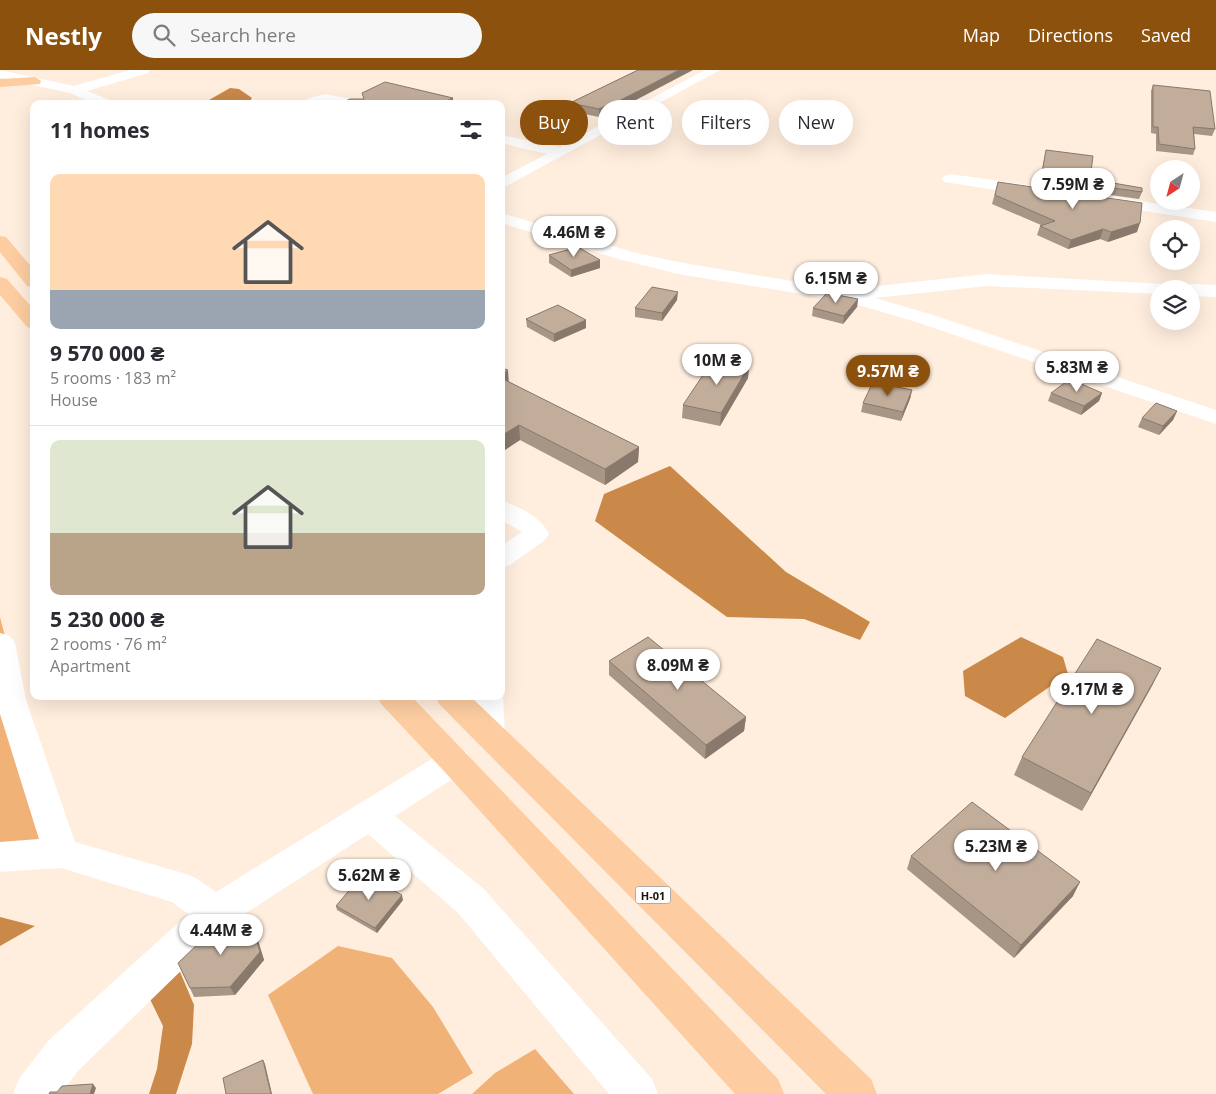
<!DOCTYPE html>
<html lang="en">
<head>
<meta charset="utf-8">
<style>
	body { margin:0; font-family:"Open Sans",sans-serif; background:#f7f7f7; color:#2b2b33; height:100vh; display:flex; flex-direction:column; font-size:19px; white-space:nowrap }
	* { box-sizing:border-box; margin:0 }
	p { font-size:16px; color:#7c7c81 }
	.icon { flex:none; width:28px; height:28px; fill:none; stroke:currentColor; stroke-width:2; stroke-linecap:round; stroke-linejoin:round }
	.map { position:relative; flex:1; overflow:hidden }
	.side { position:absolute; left:30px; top:30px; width:475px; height:600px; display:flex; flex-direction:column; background:#fff; border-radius:10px; box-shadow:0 5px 20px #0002 }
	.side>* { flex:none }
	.guide { position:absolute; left:520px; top:30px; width:475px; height:45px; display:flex; gap:10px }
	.needle { width:32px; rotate:216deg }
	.controls { position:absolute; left:1150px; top:90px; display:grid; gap:10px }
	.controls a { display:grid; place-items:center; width:50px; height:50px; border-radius:50%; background:#fff; box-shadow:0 5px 20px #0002; font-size:25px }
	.price { position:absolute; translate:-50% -42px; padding:0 11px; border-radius:18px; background:#fff; color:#222; font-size:16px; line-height:32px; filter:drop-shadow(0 1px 2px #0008) }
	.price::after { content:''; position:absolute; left:50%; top:30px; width:15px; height:11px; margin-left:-8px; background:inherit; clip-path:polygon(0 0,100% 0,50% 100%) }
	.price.current { background:#8c520d; color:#fff }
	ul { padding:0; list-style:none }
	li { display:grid; align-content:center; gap:10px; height:265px; padding:0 20px }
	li+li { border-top:1px solid #e1e1e2 }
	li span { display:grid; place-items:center; height:155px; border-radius:10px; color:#555 }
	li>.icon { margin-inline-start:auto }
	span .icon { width:90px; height:90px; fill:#fffc; stroke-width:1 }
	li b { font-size:21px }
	h2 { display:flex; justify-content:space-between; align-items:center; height:60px; padding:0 20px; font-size:21px }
	.tag { padding:0 18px; border-radius:22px; background:#fff; box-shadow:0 5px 20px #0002; font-size:18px; line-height:45px }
	.tag.current { background:#8c520d; color:#fff }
	header { display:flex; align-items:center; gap:30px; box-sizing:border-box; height:70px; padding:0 25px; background:#8c520d; color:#fff }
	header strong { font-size:24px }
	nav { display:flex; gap:28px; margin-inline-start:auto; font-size:18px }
	.search { width:350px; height:45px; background:#f7f7f7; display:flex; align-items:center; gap:12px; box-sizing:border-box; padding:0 18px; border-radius:28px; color:#7c7c81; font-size:19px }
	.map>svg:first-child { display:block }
	.green { fill:#f1b277 }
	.water { fill:#ca8849 }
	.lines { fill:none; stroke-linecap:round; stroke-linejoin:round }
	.minor { fill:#fff; fill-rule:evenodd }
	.major { fill:#fdcda1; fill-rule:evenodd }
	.wall { fill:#a79585 }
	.shaded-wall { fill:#88796c }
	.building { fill:#c2ad9b; stroke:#88796c }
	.labels { text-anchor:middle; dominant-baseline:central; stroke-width:4.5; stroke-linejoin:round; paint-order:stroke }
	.shield { fill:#fdfdfd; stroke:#5f5955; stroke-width:1 }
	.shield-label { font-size:11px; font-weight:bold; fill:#1b130d }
</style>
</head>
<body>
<header>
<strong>Nestly</strong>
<div class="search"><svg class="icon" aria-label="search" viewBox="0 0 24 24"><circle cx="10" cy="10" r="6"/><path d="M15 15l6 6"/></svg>Search here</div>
<nav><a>Map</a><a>Directions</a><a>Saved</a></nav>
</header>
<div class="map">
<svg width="1216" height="1024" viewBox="0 0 1216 1024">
	<rect width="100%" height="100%" fill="#ffeddd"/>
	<g class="green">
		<path d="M0 547 55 762 0 788Z"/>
		<path d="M338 876 392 888 433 937 473 1003 438 1024H313L268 925Z"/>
		<path d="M535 979 574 1024H472L495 1003Z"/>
	</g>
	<g class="water">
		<path d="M230 18 239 19 252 28 248 34H202Z"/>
		<path d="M670 396 786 502 870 552 860 570 804 549 727 547 595 451 604 424Z"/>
		<path d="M1021 567 1063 587 1068 604 1005 648 965 626 963 601Z"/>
		<path d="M0 847 35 856 0 876Z"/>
		<path d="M178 897 194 935 192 974 176 1024H149L157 999 163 956 148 925Z"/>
	</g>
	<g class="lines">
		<g class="minor">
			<path d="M0 0 74 16 130 0H150L148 3 87 21 112 31 114 34H95L70 23 0 8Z"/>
			<path d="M705 0H720L501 119V108L547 84 501 73V65L559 77Z"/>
			<path d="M325 24 362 31 364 34 325 32 301 34 309 28Z"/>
			<path d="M950 104 1035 116 1041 118 1043 121 1041 124 1035 126 944 112 942 109 944 106Z"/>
			<path d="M1105 126 1216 142V152L1099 134 1097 131 1099 128Z"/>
			<path d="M501 143 633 182 678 192 851 221 859 218 987 204 1180 215 1182 219H1159V224L987 216 875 228 930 244 1216 340V354L916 252 845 231 678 204 622 190 501 153Z"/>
			<path d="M1191 214 1216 215V227L1191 226V219H1182L1184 216Z"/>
			<path d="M501 431C519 436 541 447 549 464L545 470 510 495 501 498V476L522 462 501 450Z"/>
			<path d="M0 563 10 566 15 573 26 630 75 772 183 803 196 808 216 822 443 682 455 678 467 682 471 691 467 700 395 746 484 819 652 1009 658 1024H609L458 843 368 764 228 855 78 1001 60 1024H13L19 1009 48 971 188 844 172 832 61 798 0 802V772L39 769 0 644Z"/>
			<path d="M501 622 503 626 505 664 500 673 489 676 478 673 473 664V626H501Z"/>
		</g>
		<g class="major">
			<path d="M35 7 41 11 40 14 0 17V9Z"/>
			<path d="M0 166 6 167 34 200V218L27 216 0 182Z"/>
			<path d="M0 207 7 209 34 240V259L27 257 0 225Z"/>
			<path d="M377 626H411L778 1009 784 1024H735L443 700 381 634Z"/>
			<path d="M435 626H470L871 1009 877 1024H826L439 634Z"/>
		</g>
	</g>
	<g class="wall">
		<path d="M638 0 613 42H609L599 47 570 41V33Z"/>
		<path d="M1153 15 1215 59 1212 66 1194 64 1195 79 1193 85 1156 81V64L1151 63V21Z"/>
		<path d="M1046 80 1090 109 1142 122 1139 129 1039 115Z"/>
		<path d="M998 112 1137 162 1108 172 1100 169 1068 179 1037 165 1040 156 1041 155 992 134Z"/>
		<path d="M549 185 600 198 571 207 549 193Z"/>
		<path d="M858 229 857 237 843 254 812 246 813 238Z"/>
		<path d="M677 230 662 251 635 247V238Z"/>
		<path d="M526 249 586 258 554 272 527 257Z"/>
		<path d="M720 294 749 296 748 308 720 356 682 348 683 335Z"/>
		<path d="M501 298 509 312 639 377 638 392 605 415 520 370 501 381Z"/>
		<path d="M912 320 910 329 901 351 861 342 863 333Z"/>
		<path d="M1051 323H1102L1099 331 1081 345 1048 331Z"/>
		<path d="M1177 341 1173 350 1159 365 1138 357 1142 348Z"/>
		<path d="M609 591 746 647 744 661 705 689 609 605Z"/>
		<path d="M1161 598 1082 741 1014 705 1022 687Z"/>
		<path d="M911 786 1073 826 1014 888 907 799Z"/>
		<path d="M403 830 377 863 337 840 336 836Z"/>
		<path d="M255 861 264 890 235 925 194 927 190 918Z"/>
	</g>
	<g class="shaded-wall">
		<path d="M679 0H693L613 42V34Z"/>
		<path d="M453 28V34H439Z"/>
		<path d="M609 34V42L599 47V39Z"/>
		<path d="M1140 153 1137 162 1108 172 1111 162Z"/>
		<path d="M1103 159 1100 169 1068 179 1071 170Z"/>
		<path d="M600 190V198L571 207V200Z"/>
		<path d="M678 222 677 230 662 251V243Z"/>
		<path d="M858 229 857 237 843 254 844 246Z"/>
		<path d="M586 250V258L554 272V264Z"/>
		<path d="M749 296 748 308 720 356 721 343Z"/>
		<path d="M508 300 509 315 501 320V305Z"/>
		<path d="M912 320 910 329 901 351 903 342Z"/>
		<path d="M1102 323 1099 331 1081 345 1084 336Z"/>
		<path d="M1177 341 1173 350 1159 365 1163 356Z"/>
		<path d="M519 355 520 370 502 382 501 366Z"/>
		<path d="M639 377 638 392 605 415V399Z"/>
		<path d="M1161 598 1152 616 1082 741 1091 723Z"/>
		<path d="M746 647 744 661 705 689 706 675Z"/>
		<path d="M1080 812 1073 826 1014 888 1021 875Z"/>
		<path d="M402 825 403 830 377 863 375 858Z"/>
		<path d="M251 852 255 861 264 890 235 925 230 917Z"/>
		<path d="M263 990 265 994 272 1024H271Z"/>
		<path d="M93 1014 96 1018 94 1024H90Z"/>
	</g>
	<g class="building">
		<path d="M638 0H679L613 34H609L599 39 570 33Z"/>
		<path d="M385 12 453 28 439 34H339L350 29H364L362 23Z"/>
		<path d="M1153 15 1210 21 1215 59 1193 57 1195 79 1159 74 1158 57H1153Z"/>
		<path d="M1046 80 1093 86 1090 109 1142 118V122L1041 108Z"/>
		<path d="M998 112 1142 133 1140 153 1111 162 1103 159 1071 170 1040 156 1055 151 995 125Z"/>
		<path d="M578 177 600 190 571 200 549 185Z"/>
		<path d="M652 217 678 222 662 243 635 238Z"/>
		<path d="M827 223 858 229 844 246 813 238Z"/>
		<path d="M558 235 586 250 554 264 526 249Z"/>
		<path d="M723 290 749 296 721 343 683 335 711 293 720 294Z"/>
		<path d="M501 298 508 300 501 305Z"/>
		<path d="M501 308 639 377 605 399 519 355 501 366Z"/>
		<path d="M1070 309 1102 323 1084 336 1051 323Z"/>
		<path d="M873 312 912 320 903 342 863 333Z"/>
		<path d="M1156 333 1177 341 1163 356 1142 348Z"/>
		<path d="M648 567 746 647 706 675 609 591Z"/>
		<path d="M1097 569 1161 598 1091 723 1022 687Z"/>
		<path d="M972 732 1080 812 1021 875 911 786Z"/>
		<path d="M363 804 402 825 375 858 336 836Z"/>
		<path d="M223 850 251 852 260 882 230 917 190 918 178 893Z"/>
		<path d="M263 990 271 1024H226L223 1008Z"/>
		<path d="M93 1014 90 1024H49L50 1022H57L62 1016Z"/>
	</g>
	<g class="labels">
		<rect class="shield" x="635.5" y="816.5" width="35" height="17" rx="4"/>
		<g class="shield-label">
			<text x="653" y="825">Н-01</text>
		</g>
	</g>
</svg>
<div class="controls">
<a><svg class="needle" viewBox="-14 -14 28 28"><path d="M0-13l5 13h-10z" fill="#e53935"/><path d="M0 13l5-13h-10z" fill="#7c7c81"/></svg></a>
<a><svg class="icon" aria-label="locate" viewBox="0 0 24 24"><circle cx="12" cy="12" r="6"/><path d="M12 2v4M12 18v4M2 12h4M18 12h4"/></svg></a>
<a><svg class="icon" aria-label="layers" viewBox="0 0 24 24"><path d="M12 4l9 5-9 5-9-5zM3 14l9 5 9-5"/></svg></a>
</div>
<b class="price" style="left:1073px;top:140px">7.59M ₴</b>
<b class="price" style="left:574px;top:188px">4.46M ₴</b>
<b class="price" style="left:836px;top:234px">6.15M ₴</b>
<b class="price" style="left:717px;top:316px">10M ₴</b>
<b class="price" style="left:1077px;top:323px">5.83M ₴</b>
<b class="price current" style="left:888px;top:327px">9.57M ₴</b>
<b class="price" style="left:678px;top:621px">8.09M ₴</b>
<b class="price" style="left:1092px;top:645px">9.17M ₴</b>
<b class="price" style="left:996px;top:802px">5.23M ₴</b>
<b class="price" style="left:369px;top:831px">5.62M ₴</b>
<b class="price" style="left:221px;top:886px">4.44M ₴</b>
<div class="guide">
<a class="tag current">Buy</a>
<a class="tag">Rent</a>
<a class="tag">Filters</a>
<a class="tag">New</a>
</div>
<section class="side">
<h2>11 homes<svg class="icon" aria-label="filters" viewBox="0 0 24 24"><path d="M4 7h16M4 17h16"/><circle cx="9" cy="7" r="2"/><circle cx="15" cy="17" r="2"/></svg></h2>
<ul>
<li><span style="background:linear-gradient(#ffd9b3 75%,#9aa5b1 0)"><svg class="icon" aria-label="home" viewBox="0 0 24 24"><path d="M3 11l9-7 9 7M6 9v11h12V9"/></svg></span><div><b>9 570 000 ₴</b><p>5 rooms · 183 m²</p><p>House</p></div></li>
<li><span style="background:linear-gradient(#dfe7d0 60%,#b9a48a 0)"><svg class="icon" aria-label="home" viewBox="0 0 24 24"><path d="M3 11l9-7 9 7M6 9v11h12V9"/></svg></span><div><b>5 230 000 ₴</b><p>2 rooms · 76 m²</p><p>Apartment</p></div></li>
</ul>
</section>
</div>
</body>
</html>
